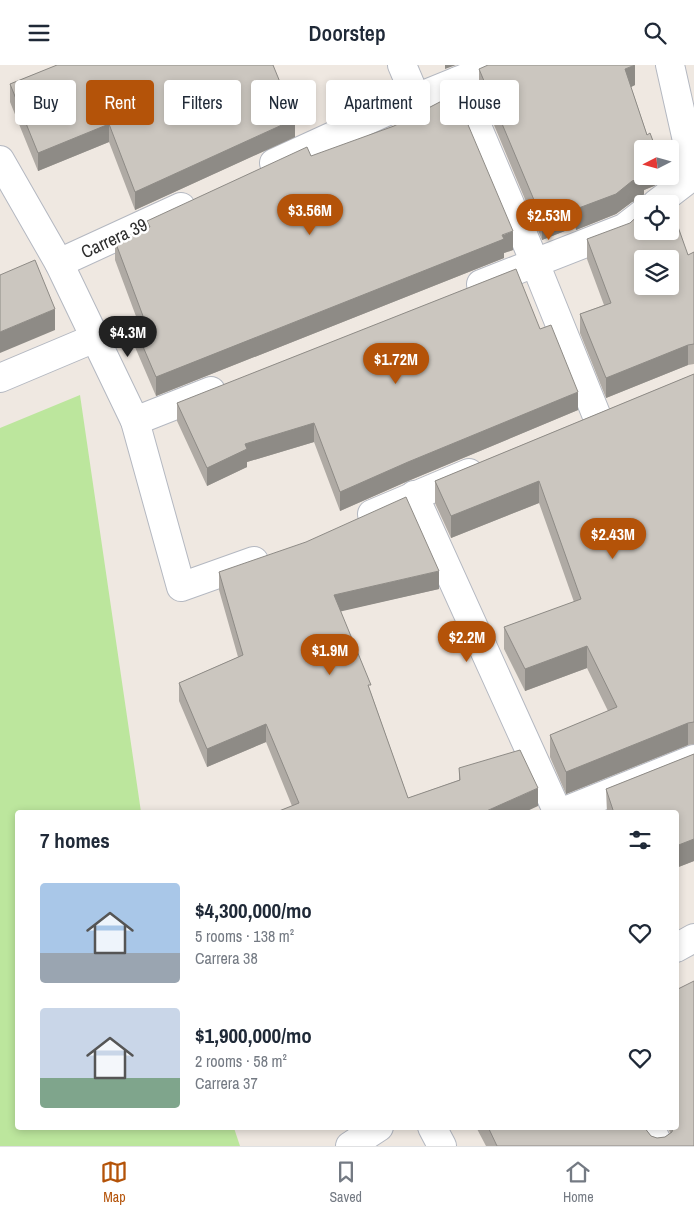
<!DOCTYPE html>
<html lang="en">
<head>
<meta charset="utf-8">
<style>
	body { margin:0; font-family:"Archivo Narrow",sans-serif; background:#f6f6f7; color:#1f2937; height:100vh; display:flex; flex-direction:column; font-size:19px; white-space:nowrap }
	* { box-sizing:border-box; margin:0 }
	p { font-size:16px; color:#747a83 }
	.icon { flex:none; width:28px; height:28px; fill:none; stroke:currentColor; stroke-width:2; stroke-linecap:round; stroke-linejoin:round }
	.map { position:relative; flex:1; overflow:hidden }
	.details { position:absolute; left:15px; top:745px; width:664px; height:320px; display:flex; flex-direction:column; background:#fff; border-radius:5px; box-shadow:0 2px 8px #0003 }
	.details>* { flex:none }
	.banner { position:absolute; left:15px; top:15px; width:665px; height:45px; display:flex; gap:10px }
	.needle { width:32px; rotate:264deg }
	.buttons { position:absolute; left:634px; top:75px; display:grid; gap:10px }
	.buttons a { display:grid; place-items:center; width:45px; height:45px; border-radius:5px; background:#fff; box-shadow:0 2px 8px #0003; font-size:25px }
	.price { position:absolute; translate:-50% -42px; padding:0 11px; border-radius:18px; background:#b45309; color:#fff; font-size:16px; line-height:32px; filter:drop-shadow(0 1px 2px #0008) }
	.price::after { content:''; position:absolute; left:50%; top:30px; width:15px; height:11px; margin-left:-8px; background:inherit; clip-path:polygon(0 0,100% 0,50% 100%) }
	.price.current { background:#222; color:#fff }
	ul { padding:0; list-style:none }
	li { display:flex; align-items:center; gap:15px; height:125px; padding:0 25px }
	li span { display:grid; place-items:center; flex:none; width:140px; height:100px; border-radius:5px; color:#555 }
	li>.icon { margin-inline-start:auto }
	span .icon { width:60px; height:60px; fill:#fffc; stroke-width:1 }
	li b { font-size:21px }
	h2 { display:flex; justify-content:space-between; align-items:center; height:60px; padding:0 25px; font-size:21px }
	.chip { padding:0 18px; border-radius:5px; background:#fff; box-shadow:0 2px 8px #0003; font-size:18px; line-height:45px }
	.chip.current { background:#b45309; color:#fff }
	header { display:flex; justify-content:space-between; align-items:center; height:65px; padding:0 25px; background:#fff; font-size:22px; font-weight:600 }
	.menu { display:flex; justify-content:space-around; align-items:center; height:70px; border-top:1px solid #e0e1e3; background:#fff; font-size:14px; color:#747a83 }
	.menu a { display:grid; justify-items:center; gap:2px }
	.menu .current { color:#b45309 }
	.map>svg:first-child { display:block }
	.green { fill:#bce69d }
	.lines { fill:none; stroke-linecap:round; stroke-linejoin:round }
	.minor-casing { stroke:#b4b8c1; stroke-width:30 }
	.minor { stroke:#fff; stroke-width:28 }
	.wall { fill:#afaaa4 }
	.shaded-wall { fill:#8e8b86 }
	.building { fill:#cbc6bf; stroke:#8e8b86; fill-rule:evenodd }
	.labels { text-anchor:middle; dominant-baseline:central; stroke-width:5; stroke-linejoin:round; paint-order:stroke }
	.street-label { font-size:18px; fill:#2e2e2e; stroke:#fff }
</style>
</head>
<body>
<header><svg class="icon" aria-label="menu" viewBox="0 0 24 24"><path d="M4 6h16M4 12h16M4 18h16"/></svg>Doorstep<svg class="icon" aria-label="search" viewBox="0 0 24 24"><circle cx="10" cy="10" r="6"/><path d="M15 15l6 6"/></svg></header>
<div class="map">
<svg width="694" height="1081" viewBox="0 0 694 1081">
	<rect width="100%" height="100%" fill="#efe8e1"/>
	<path class="green" d="M80 330 141 747 18 748V1062L234 1063 240 1081H0V363Z"/>
	<g class="lines">
		<defs>
			<g id="minor">
				<path d="M402 0 416 33"/>
				<path d="M670 0 694 107"/>
				<path d="M458 16 535 198 598 354"/>
				<path d="M0 95 59 198 135 356 181 522 254 496"/>
				<path d="M274 98 416 33 497 0"/>
				<path d="M656 139 694 110"/>
				<path d="M59 198 181 142"/>
				<path d="M481 219 624 163 642 149"/>
				<path d="M0 313 95 273"/>
				<path d="M135 356 211 326"/>
				<path d="M414 430 558 748"/>
				<path d="M372 449 469 408"/>
				<path d="M560 748 694 694"/>
				<path d="M676 883 694 873"/>
				<path d="M432 1062 442 1081"/>
				<path d="M650 1062 659 1081"/>
				<path d="M350 1081 379 1062"/>
			</g>
		</defs>
		<use href="#minor" class="minor-casing"/>
		<use href="#minor" class="minor"/>
	</g>
	<g class="wall">
		<path d="M55 0H273L295 72 135 145 109 77 38 106 10 37V19L55 1Z"/>
		<path d="M479 4 635 20 631 22 661 111V115L654 121 644 125V129L641 134 632 137 616 149 576 165 575 162 542 175 479 24Z"/>
		<path d="M311 91 513 185 504 188V193L156 331 132 275V256L137 254 115 195V176L147 163V156Z"/>
		<path d="M587 174 688 190 694 187V299L688 300 606 333 580 268V249L604 240 587 194Z"/>
		<path d="M540 264 578 345 408 416 340 446 314 377 247 397V402L207 421 177 356V338Z"/>
		<path d="M694 309V679L688 680 566 729 550 692V670L608 646 587 603 525 626 504 584V562L574 537 539 438 451 473 435 438V416Z"/>
		<path d="M219 507 439 524 340 546 371 628 408 733 459 715V703L538 741H292L266 677 207 702 179 636V618L238 592 219 525Z"/>
		<path d="M694 689V796L676 803V748H607L606 724Z"/>
		<path d="M476 1062H644L651 1071 657 1073 665 1072 670 1068 668 1062H676L694 1081H486Z"/>
	</g>
	<g class="shaded-wall">
		<path d="M445 0H456L445 4Z"/>
		<path d="M635 0V20L625 25V4Z"/>
		<path d="M295 54V72L135 145V127Z"/>
		<path d="M109 59V77L38 106V88Z"/>
		<path d="M643 111H661V115L654 121 644 125V129L641 134 632 137 616 149 576 165V144Z"/>
		<path d="M575 142V162L542 175V154Z"/>
		<path d="M513 166V185L504 188V193L156 331V312Z"/>
		<path d="M55 244V265L0 288V267Z"/>
		<path d="M688 280V300L606 333V313Z"/>
		<path d="M578 327V345L408 416 340 446V427L408 397Z"/>
		<path d="M314 358V377L247 397V402L207 421V403L245 379Z"/>
		<path d="M539 416V438L451 473V451Z"/>
		<path d="M439 506V524L334 548V530Z"/>
		<path d="M587 581V603L525 626V604Z"/>
		<path d="M688 658V680L566 729V707Z"/>
		<path d="M266 659V677L207 702V684Z"/>
		<path d="M538 723V741L523 748H482Z"/>
		<path d="M694 774V796L676 803V781Z"/>
	</g>
	<g class="building">
		<path d="M57 0H273L295 54 135 127 109 59 38 88 10 19Z"/>
		<path d="M488 0H635L625 4 647 70 650 68 656 84H642L643 111 641 113 632 116 616 129 576 144 575 142 542 154 479 4Z"/>
		<path d="M455 29 513 166 502 170 504 174 156 312 132 256 143 251 115 176 150 162 147 156 307 82 311 91 394 61Z"/>
		<path d="M642 147V166H670V161L677 159 688 190 694 187V279L688 280 606 313 580 249 611 238 587 174 630 158ZM642 194H670V221H642Z"/>
		<path d="M35 195 55 244 0 267V210Z"/>
		<path d="M516 204 540 264 551 260 578 327 408 397 340 427 314 358 245 379 247 384 207 403 177 338Z"/>
		<path d="M694 309V657L688 658 566 707 550 670 617 642 587 581 525 604 504 562 581 534 539 416 451 451 435 416Z"/>
		<path d="M406 432 439 506 334 530 371 620H368L408 733 460 715 459 703 520 685 538 723 482 748H274L299 738 266 659 207 684 179 618 243 590 219 507 306 477Z"/>
		<path d="M694 689V774L676 781V748H614L606 724Z"/>
		<path d="M694 916V1081H497L488 1062H644L651 1071 657 1073 665 1072 672 1067 673 1062H676V925Z"/>
	</g>
	<g class="labels">
		<g class="street-label">
			<text transform="translate(114 173) rotate(-25)">Carrera 39</text>
		</g>
	</g>
</svg>
<div class="buttons">
<a><svg class="needle" viewBox="-14 -14 28 28"><path d="M0-13l5 13h-10z" fill="#e53935"/><path d="M0 13l5-13h-10z" fill="#747a83"/></svg></a>
<a><svg class="icon" aria-label="locate" viewBox="0 0 24 24"><circle cx="12" cy="12" r="6"/><path d="M12 2v4M12 18v4M2 12h4M18 12h4"/></svg></a>
<a><svg class="icon" aria-label="layers" viewBox="0 0 24 24"><path d="M12 4l9 5-9 5-9-5zM3 14l9 5 9-5"/></svg></a>
</div>
<b class="price" style="left:310px;top:171px">$3.56M</b>
<b class="price" style="left:549px;top:176px">$2.53M</b>
<b class="price current" style="left:128px;top:293px">$4.3M</b>
<b class="price" style="left:396px;top:320px">$1.72M</b>
<b class="price" style="left:613px;top:495px">$2.43M</b>
<b class="price" style="left:467px;top:598px">$2.2M</b>
<b class="price" style="left:330px;top:611px">$1.9M</b>
<div class="banner">
<a class="chip">Buy</a>
<a class="chip current">Rent</a>
<a class="chip">Filters</a>
<a class="chip">New</a>
<a class="chip">Apartment</a>
<a class="chip">House</a>
</div>
<section class="details">
<h2>7 homes<svg class="icon" aria-label="filters" viewBox="0 0 24 24"><path d="M4 7h16M4 17h16"/><circle cx="9" cy="7" r="2"/><circle cx="15" cy="17" r="2"/></svg></h2>
<ul>
<li><span style="background:linear-gradient(#a9c7e8 70%,#9aa5b1 0)"><svg class="icon" aria-label="home" viewBox="0 0 24 24"><path d="M3 11l9-7 9 7M6 9v11h12V9"/></svg></span><div><b>$4,300,000/mo</b><p>5 rooms · 138 m²</p><p>Carrera 38</p></div><svg class="icon" aria-label="heart" viewBox="0 0 24 24"><path d="M12 20l-8-8c-3-5 5-10 8-4 3-6 11-1 8 4z"/></svg></li>
<li><span style="background:linear-gradient(#c9d6e8 70%,#7fa58c 0)"><svg class="icon" aria-label="home" viewBox="0 0 24 24"><path d="M3 11l9-7 9 7M6 9v11h12V9"/></svg></span><div><b>$1,900,000/mo</b><p>2 rooms · 58 m²</p><p>Carrera 37</p></div><svg class="icon" aria-label="heart" viewBox="0 0 24 24"><path d="M12 20l-8-8c-3-5 5-10 8-4 3-6 11-1 8 4z"/></svg></li>
</ul>
</section>
</div>
<nav class="menu">
<a class="current"><svg class="icon" aria-label="map" viewBox="0 0 24 24"><path d="M3 6l6-2 6 2 6-2v14l-6 2-6-2-6 2zM9 4v14M15 6v14"/></svg>Map</a>
<a><svg class="icon" aria-label="saved" viewBox="0 0 24 24"><path d="M7 4h10v16l-5-4-5 4z"/></svg>Saved</a>
<a><svg class="icon" aria-label="home" viewBox="0 0 24 24"><path d="M3 11l9-7 9 7M6 9v11h12V9"/></svg>Home</a>
</nav>
</body>
</html>
